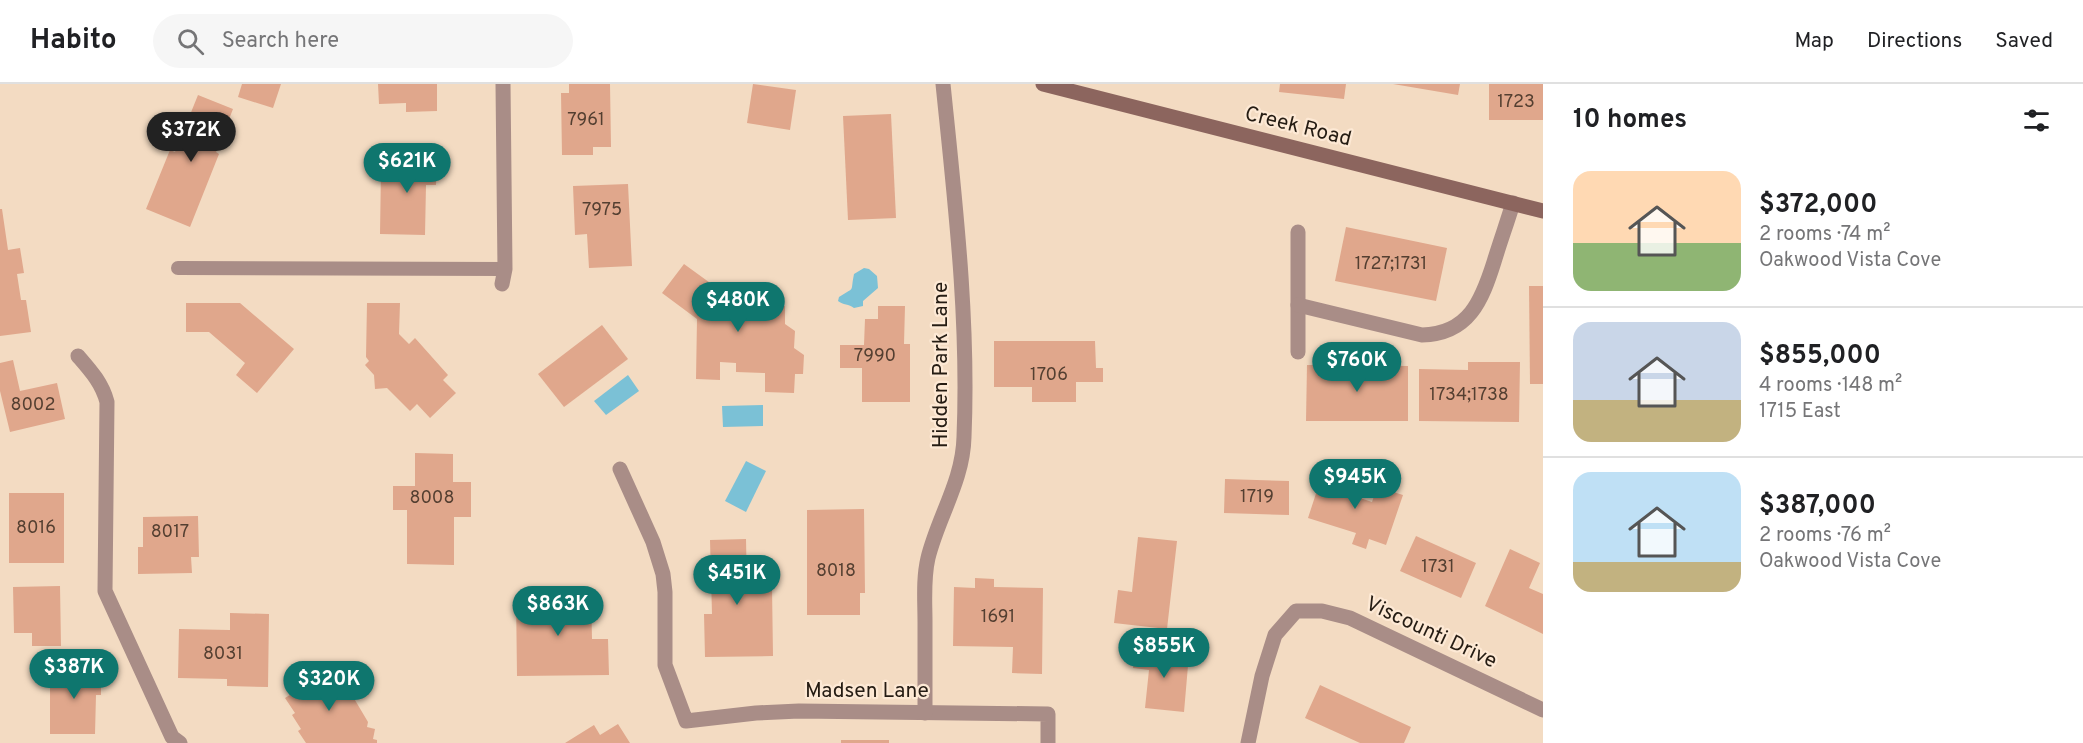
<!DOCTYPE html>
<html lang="en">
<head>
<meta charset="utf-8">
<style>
	body { margin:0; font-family:Overpass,sans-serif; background:#f6f6f6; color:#202124; height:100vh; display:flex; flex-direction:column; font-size:22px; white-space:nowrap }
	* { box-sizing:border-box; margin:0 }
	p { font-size:20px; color:#757577 }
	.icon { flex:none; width:33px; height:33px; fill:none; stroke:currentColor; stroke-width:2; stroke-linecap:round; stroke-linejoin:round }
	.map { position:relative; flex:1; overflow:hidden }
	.panel { display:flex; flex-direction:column; background:#fff; width:540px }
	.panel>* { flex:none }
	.price { position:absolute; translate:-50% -51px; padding:0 14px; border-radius:21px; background:#0f766e; color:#fff; font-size:20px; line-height:39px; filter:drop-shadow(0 2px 3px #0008) }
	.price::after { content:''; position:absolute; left:50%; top:36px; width:18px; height:14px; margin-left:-9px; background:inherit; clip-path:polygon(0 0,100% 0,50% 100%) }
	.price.active { background:#222; color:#fff }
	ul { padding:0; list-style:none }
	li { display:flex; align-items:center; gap:18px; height:150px; padding:0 30px }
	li+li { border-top:2px solid #e0e0e0 }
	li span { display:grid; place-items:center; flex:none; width:168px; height:120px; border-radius:18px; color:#555 }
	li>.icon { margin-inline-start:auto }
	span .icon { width:72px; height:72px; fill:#fffc; stroke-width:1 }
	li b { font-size:26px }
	h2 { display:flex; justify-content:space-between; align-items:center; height:72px; padding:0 30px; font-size:26px }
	header { display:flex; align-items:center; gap:36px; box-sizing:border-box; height:84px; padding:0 30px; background:#fff; border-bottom:2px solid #e0e0e0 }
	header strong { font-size:28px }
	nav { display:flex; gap:33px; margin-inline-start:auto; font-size:21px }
	.search { width:420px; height:54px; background:#f6f6f6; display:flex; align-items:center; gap:15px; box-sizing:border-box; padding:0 21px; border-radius:33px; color:#757577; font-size:22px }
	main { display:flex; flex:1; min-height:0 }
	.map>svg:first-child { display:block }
	.water { fill:#7bc1d6 }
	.building { fill:#e0a78c }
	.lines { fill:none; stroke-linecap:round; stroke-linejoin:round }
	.lane { stroke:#a98d87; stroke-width:14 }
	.street { stroke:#a98d87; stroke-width:15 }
	.secondary { stroke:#8c655e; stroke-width:15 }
	.labels { text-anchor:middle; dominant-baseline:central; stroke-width:4.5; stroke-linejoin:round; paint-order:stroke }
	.number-label { font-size:18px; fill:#543f31 }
	.street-label { font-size:21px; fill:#251c13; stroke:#fde9d5 }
</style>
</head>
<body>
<header>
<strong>Habito</strong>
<div class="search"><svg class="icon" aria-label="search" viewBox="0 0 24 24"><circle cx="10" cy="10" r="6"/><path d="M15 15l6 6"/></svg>Search here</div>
<nav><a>Map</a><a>Directions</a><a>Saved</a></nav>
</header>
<main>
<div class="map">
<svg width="1543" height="659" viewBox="0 0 1543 659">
	<rect width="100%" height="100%" fill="#f3dbc2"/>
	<g class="water">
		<path d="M864 184 869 185 877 192 878 204 863 217V222L854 224C849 220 843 221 838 217L839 213C856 202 850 210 854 190Z"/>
		<path d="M628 291 639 307 606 331 594 317Z"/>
		<path d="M763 321V342L723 343 722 322Z"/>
		<path d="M746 377 766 387 746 428 725 417Z"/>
	</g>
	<g class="building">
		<path d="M242 0H281L273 24 238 13Z"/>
		<path d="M378 0H437V27L406 28V19L379 20Z"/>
		<path d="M569 0H610L611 63H593V71H562L561 9H569Z"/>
		<path d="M753 0 796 6 790 46 747 39Z"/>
		<path d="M1280 0H1346L1344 15 1279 8Z"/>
		<path d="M1393 0H1460L1458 11Z"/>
		<rect x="1489" y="0" width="54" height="36"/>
		<path d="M198 11 233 25 216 68 219 70 190 143 146 125 170 66 175 68Z"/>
		<path d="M891 30 896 134 848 136 843 32Z"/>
		<path d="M403 67 437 68 436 101H426L425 151 380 150 381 86 403 87Z"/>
		<path d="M628 100 632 182 589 184 587 150 575 151 573 102Z"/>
		<path d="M0 125H2L8 166 20 164 24 189 17 190 21 216H26L31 248 0 252Z"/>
		<path d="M1346 143 1447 164 1436 217 1335 197Z"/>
		<path d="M684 180 735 217H750L754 210H769V222H785V240L795 247 794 264 804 271 803 290H795L794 309 765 308V289L736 288V279L720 278V296L696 295 697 235 662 209Z"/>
		<path d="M1529 202H1543V300H1530Z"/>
		<path d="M186 219H240L294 265 257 309 236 291 245 279 209 248H186Z"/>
		<path d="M367 219H400L399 250 409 260 415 254 448 291 443 296 456 309 430 334 417 320 410 327 387 304 375 305 374 291 365 281 369 277 366 273Z"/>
		<path d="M878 222H905L904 260H910V318H862V284H840V261H864L865 235H878Z"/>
		<path d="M602 241 628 275 564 323 538 290Z"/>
		<path d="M994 257H1095L1096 284H1103V298H1076V318H1032V303H994Z"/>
		<path d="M13 276 20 307 57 299 65 335 10 348 0 307V279Z"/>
		<path d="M1468 278H1520L1519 338 1419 337V285L1468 286Z"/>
		<path d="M1307 281 1408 282V337H1306Z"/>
		<path d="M415 369 453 370V398H471V433H454V481L407 480V426H393V402H415Z"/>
		<path d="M1324 385 1350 394 1345 409 1372 418 1377 403 1403 411 1386 461 1369 455 1366 465 1352 460 1356 449 1308 434Z"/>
		<path d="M1225 395 1289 397V431L1224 429Z"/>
		<rect x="9" y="409" width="55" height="70"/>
		<path d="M864 425 865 509H860V531H807V426Z"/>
		<path d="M198 432 199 473H191L192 489 138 490V463H143V433Z"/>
		<path d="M1416 452 1476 479 1461 514 1400 487Z"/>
		<path d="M1138 453 1177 457 1167 545 1114 539 1118 506 1132 508Z"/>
		<path d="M746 455 747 504 772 503 773 572 705 573 704 530H712L710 456Z"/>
		<path d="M1510 465 1540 479 1529 504 1543 510V550L1485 522Z"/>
		<path d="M975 494 994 495V503L1043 504 1042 590 1012 589 1013 563 953 562 954 503 975 504Z"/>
		<path d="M60 502 61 562H32V549H14L13 503Z"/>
		<path d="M591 509 592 555H608L609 591 517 592 516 511Z"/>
		<path d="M230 529 269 530 268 603 227 602V595L178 594 179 545 230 546Z"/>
		<path d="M1135 565 1189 570 1184 628 1145 624 1149 586 1133 584Z"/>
		<path d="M325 582 344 609 349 606 368 638 367 643 375 645 373 655 377 656V659H306L298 647 301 645 292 631 295 629 285 614 306 601 303 595Z"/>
		<path d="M50 584H101V611H96L95 650H50Z"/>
		<path d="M1320 601 1411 643 1404 659H1360L1305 634Z"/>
		<path d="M618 640 630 659H565L594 641 600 651Z"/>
		<rect x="841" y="656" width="48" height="3"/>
	</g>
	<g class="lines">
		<path class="lane" d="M178 184 505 185"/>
		<g class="street">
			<path d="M1298 148V268"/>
			<path d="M502 200 505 185 503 0"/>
			<path d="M1298 221 1422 251C1469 250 1482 216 1494 178 1500 158 1507 139 1513 119"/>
			<path d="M78 272C91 287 102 299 107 318L105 507 172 653 180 659"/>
			<path d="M620 385 653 458 663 490 665 508V581L686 637 756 629 799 627 1048 630V659"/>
			<path d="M925 629C925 598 925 568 925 538 925 517 923 495 928 474 938 433 963 397 964 353 969 235 955 118 943 0"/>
			<path d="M1248 659 1262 592 1275 551 1296 527H1322L1350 534 1543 626"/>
		</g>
		<path class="secondary" d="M1043 0 1543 127"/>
	</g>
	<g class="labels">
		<g class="number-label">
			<text x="1516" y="18">1723</text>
			<text x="586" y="36">7961</text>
			<text x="602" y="126">7975</text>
			<text x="1391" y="180">1727;1731</text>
			<text x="875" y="272">7990</text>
			<text x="1049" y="291">1706</text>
			<text x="1469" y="311">1734;1738</text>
			<text x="33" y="321">8002</text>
			<text x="1257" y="413">1719</text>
			<text x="432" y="414">8008</text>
			<text x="36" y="444">8016</text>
			<text x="170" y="448">8017</text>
			<text x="1438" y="483">1731</text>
			<text x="836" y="487">8018</text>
			<text x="998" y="533">1691</text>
			<text x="223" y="570">8031</text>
		</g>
		<g class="street-label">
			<text transform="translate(1298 43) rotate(14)">Creek Road</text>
			<text transform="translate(941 281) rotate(-90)">Hidden Park Lane</text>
			<text transform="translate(1431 549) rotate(25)">Viscounti Drive</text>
			<text x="867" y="607">Madsen Lane</text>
		</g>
	</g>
</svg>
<b class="price active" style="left:191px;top:79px">$372K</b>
<b class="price" style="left:407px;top:110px">$621K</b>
<b class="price" style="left:738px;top:249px">$480K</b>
<b class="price" style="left:1357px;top:309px">$760K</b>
<b class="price" style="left:1355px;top:426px">$945K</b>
<b class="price" style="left:737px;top:522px">$451K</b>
<b class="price" style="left:558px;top:553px">$863K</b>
<b class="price" style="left:1164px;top:595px">$855K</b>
<b class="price" style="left:74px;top:616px">$387K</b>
<b class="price" style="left:329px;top:628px">$320K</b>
</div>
<section class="panel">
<h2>10 homes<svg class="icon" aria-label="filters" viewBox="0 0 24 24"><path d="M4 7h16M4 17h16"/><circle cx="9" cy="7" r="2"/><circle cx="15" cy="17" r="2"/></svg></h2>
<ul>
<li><span style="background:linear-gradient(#ffd9b3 60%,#8fb573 0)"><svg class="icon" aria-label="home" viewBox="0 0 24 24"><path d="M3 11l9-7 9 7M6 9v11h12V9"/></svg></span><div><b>$372,000</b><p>2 rooms · 74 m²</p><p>Oakwood Vista Cove</p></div></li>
<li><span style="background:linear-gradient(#c9d6e8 65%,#c2b280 0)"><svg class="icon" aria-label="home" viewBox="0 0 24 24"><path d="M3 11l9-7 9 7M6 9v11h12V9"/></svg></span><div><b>$855,000</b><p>4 rooms · 148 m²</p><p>1715 East</p></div></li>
<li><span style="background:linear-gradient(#bfe0f5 75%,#c2b280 0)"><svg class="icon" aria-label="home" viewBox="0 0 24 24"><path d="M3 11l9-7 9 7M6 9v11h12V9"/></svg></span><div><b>$387,000</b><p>2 rooms · 76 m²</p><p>Oakwood Vista Cove</p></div></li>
</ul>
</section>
</main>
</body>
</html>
